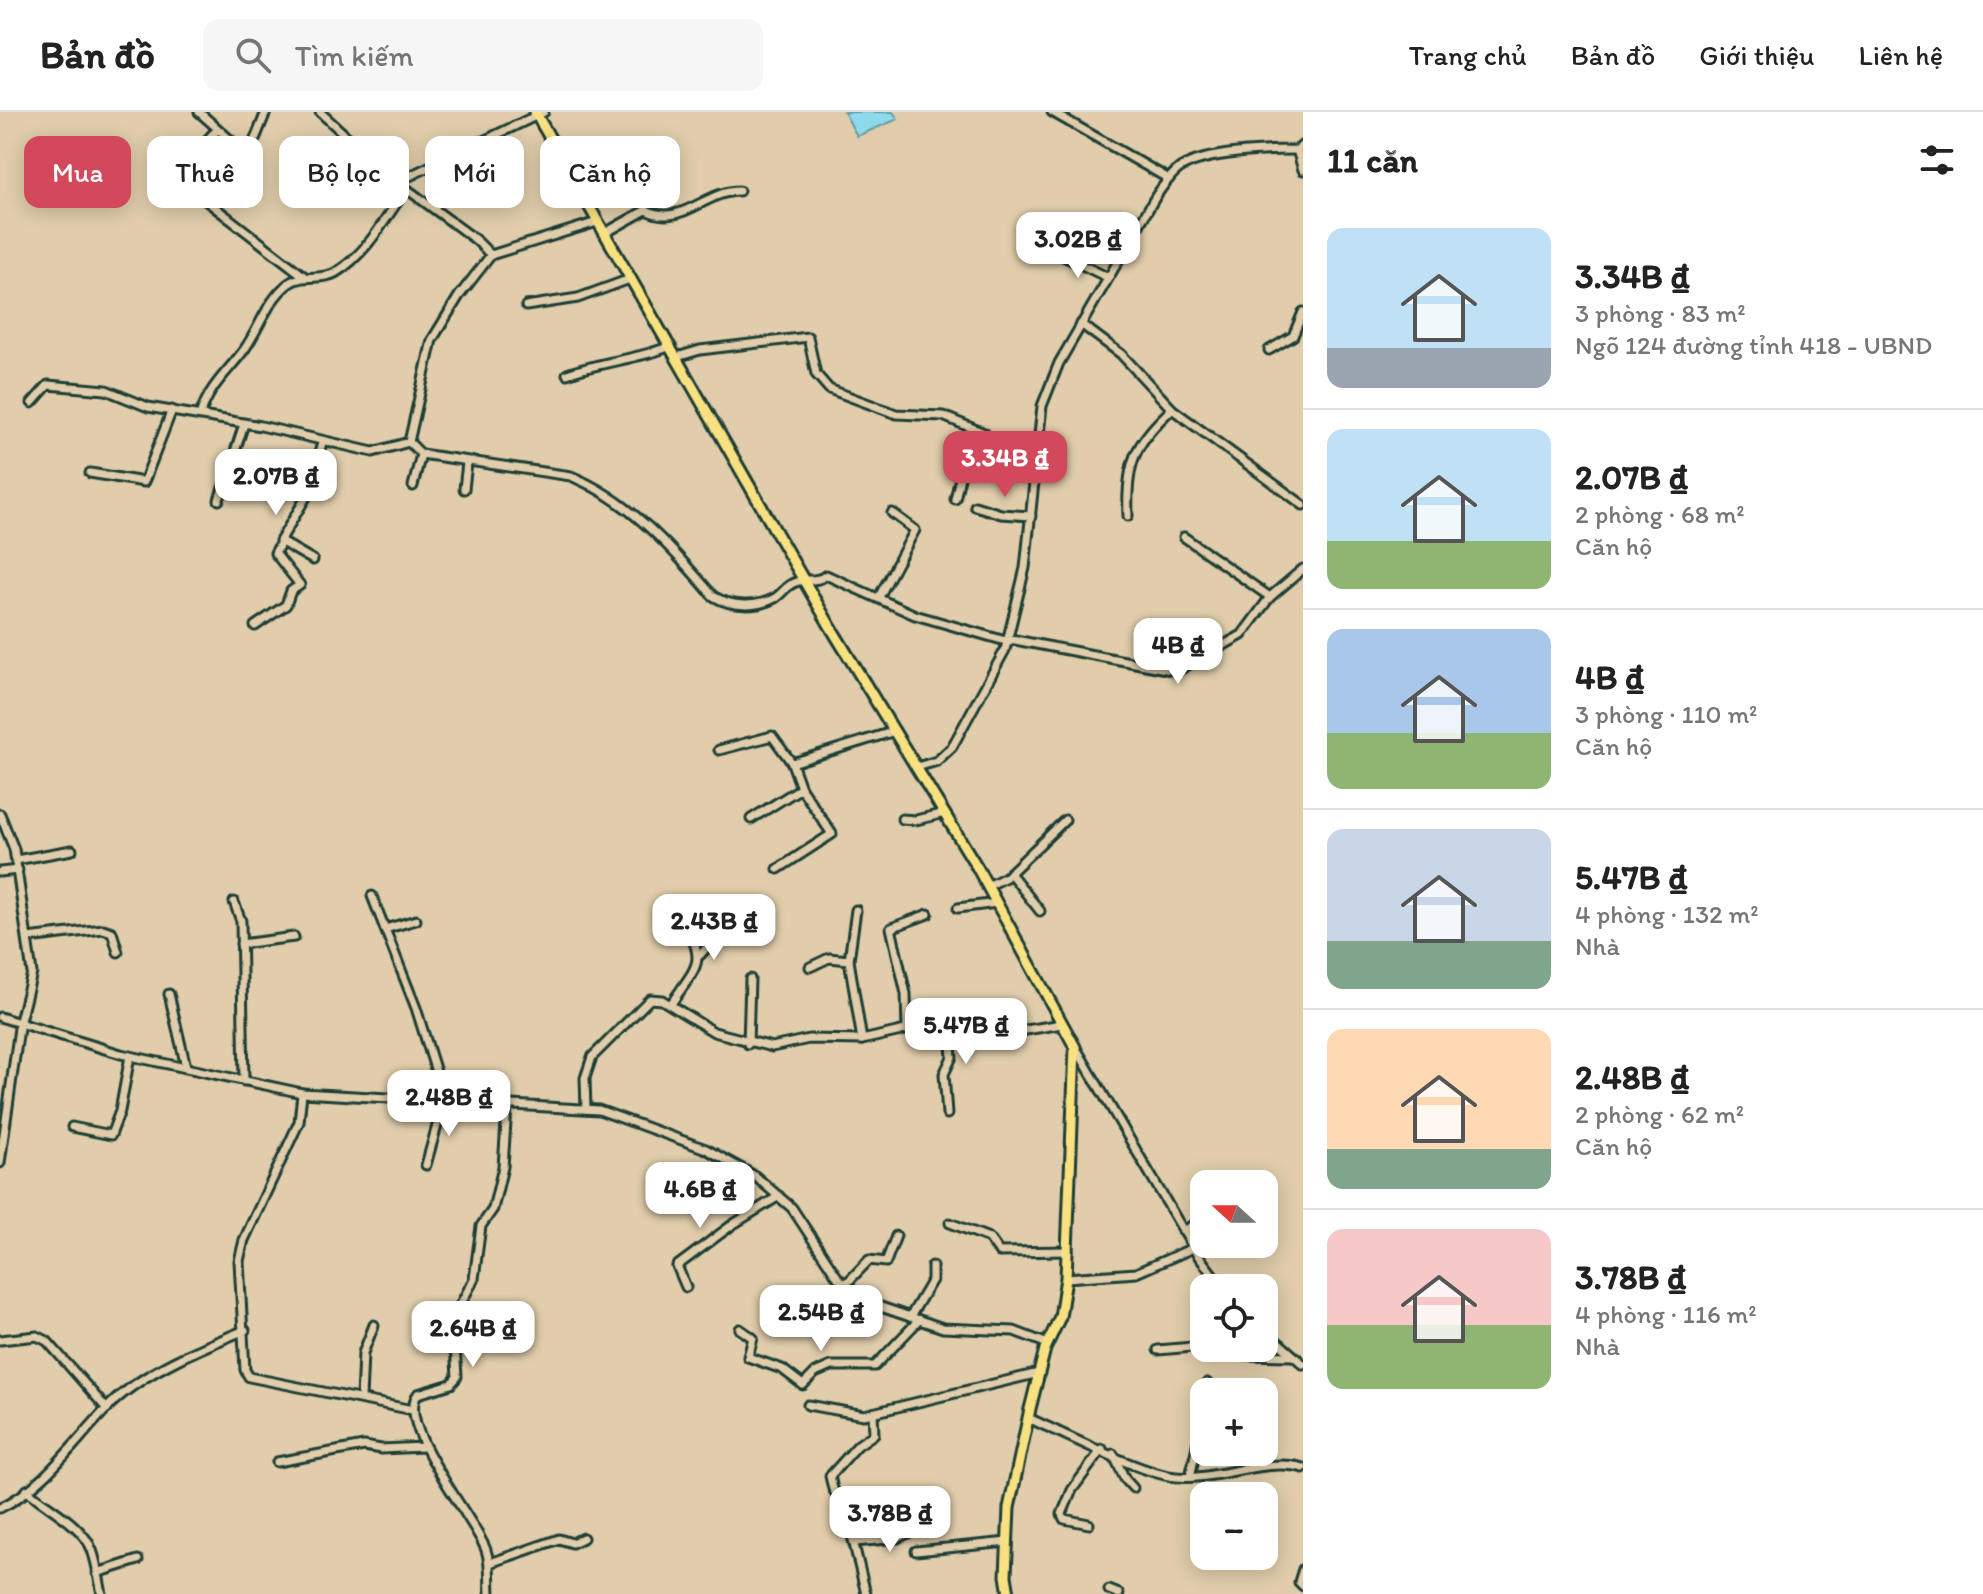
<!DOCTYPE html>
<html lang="vi">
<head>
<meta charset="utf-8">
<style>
	body { margin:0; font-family:Itim,sans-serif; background:#f6f6f6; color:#222; height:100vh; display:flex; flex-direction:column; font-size:30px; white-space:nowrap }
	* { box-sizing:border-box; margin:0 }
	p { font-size:26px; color:#767676 }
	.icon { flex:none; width:44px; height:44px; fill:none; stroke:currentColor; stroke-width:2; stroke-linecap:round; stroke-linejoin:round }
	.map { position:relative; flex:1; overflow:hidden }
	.drawer { display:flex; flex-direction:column; background:#fff; width:680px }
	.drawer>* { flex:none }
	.hud { position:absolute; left:24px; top:24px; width:760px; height:72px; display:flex; gap:16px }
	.needle { width:52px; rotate:291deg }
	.buttons { position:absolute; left:1190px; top:1058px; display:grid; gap:16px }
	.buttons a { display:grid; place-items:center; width:88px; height:88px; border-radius:16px; background:#fff; box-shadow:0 4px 20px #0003; font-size:40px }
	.price { position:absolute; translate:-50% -68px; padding:0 18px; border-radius:16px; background:#fff; color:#222; font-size:26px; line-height:52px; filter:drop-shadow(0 2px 4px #0008) }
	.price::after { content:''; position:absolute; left:50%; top:48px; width:24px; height:18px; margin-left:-12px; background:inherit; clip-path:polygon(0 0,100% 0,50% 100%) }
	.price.selected { background:#d1495b; color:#fff }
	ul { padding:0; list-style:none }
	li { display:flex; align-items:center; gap:24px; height:200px; padding:0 24px }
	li+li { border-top:2px solid #e0e0e0 }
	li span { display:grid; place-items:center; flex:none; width:224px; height:160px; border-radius:16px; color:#555 }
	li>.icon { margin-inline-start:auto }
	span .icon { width:96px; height:96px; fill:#fffc; stroke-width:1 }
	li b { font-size:34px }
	h2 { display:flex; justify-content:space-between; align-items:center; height:96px; padding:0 24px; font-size:34px }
	.tag { padding:0 28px; border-radius:16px; background:#fff; box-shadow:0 4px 20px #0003; font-size:28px; line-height:72px }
	.tag.selected { background:#d1495b; color:#fff }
	header { display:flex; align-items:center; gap:48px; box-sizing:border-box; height:112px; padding:0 40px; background:#fff; border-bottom:2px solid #e0e0e0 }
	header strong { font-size:38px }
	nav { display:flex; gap:44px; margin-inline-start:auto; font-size:28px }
	.search { width:560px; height:72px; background:#f6f6f6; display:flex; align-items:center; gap:20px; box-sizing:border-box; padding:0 28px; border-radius:16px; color:#767676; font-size:30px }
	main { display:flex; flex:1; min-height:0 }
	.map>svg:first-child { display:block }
	.water { fill:#8cdaeb; stroke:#609ba2; stroke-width:2 }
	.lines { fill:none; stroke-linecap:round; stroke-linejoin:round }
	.minor-casing { stroke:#1f3d34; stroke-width:13 }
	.major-casing { stroke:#1f3d34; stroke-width:15 }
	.minor { stroke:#e1cdab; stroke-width:7 }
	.major { stroke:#f9e181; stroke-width:9 }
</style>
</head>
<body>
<header>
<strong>Bản đồ</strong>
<div class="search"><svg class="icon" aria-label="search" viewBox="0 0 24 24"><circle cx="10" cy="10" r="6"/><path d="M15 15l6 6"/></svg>Tìm kiếm</div>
<nav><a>Trang chủ</a><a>Bản đồ</a><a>Giới thiệu</a><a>Liên hệ</a></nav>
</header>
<main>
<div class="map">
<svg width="1303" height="1482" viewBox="0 0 1303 1482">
	<rect width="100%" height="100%" fill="#e1cdab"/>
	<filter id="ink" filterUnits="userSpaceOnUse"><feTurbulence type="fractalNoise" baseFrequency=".0125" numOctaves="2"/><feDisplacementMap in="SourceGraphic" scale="16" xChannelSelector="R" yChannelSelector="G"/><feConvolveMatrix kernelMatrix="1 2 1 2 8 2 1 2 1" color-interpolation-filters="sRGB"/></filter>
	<g filter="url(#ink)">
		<path class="water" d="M844 0H893L898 7 857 24Z"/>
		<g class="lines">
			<defs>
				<g id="minor">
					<path d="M199 0 244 40 251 37 266 0"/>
					<path d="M320 0 392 66 476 128 491 143 459 184 432 228 409 330"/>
					<path d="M1052 0 1169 67"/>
					<path d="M218 18C197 32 191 67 204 87L305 165"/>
					<path d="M1297 38 1303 58"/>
					<path d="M397 70 544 0"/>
					<path d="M605 121 646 98C682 116 704 79 739 79"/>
					<path d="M491 143 597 110"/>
					<path d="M1063 144 1107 165"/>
					<path d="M526 194 578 186 630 167"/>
					<path d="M1081 212 1121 242 1172 297 1303 393"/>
					<path d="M1269 238 1293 224 1303 200"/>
					<path d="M677 245 700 238 808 225 816 262 829 277 896 302 943 304 984 321V326"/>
					<path d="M567 262C602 249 636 248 671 234"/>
					<path d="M32 291 48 273 106 278 148 295 261 314 373 340 409 330 421 342 571 364C629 388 673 437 713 484 731 495 756 496 775 486 783 481 786 473 796 470 807 466 817 471 826 463L915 503 1009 530"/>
					<path d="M200 303C210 273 226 262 244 238 260 216 266 190 288 172 302 161 321 169 335 161 366 143 386 106 406 77"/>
					<path d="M90 361 144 370 172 298"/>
					<path d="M413 374 421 342"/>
					<path d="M464 377 467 351"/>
					<path d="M955 387 962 357 984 326 1035 339"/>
					<path d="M219 388 244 312"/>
					<path d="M975 394 1001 402 1031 404"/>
					<path d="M1128 404C1126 353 1133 332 1172 297"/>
					<path d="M1184 425 1270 485"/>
					<path d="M313 448 280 429 305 387 322 331"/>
					<path d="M879 485 915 418 892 401"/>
					<path d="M255 514 286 493 291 479 300 473 275 441 280 432"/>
					<path d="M1010 527 1177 559 1242 523 1270 485 1303 457"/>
					<path d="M719 638 772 624 792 651 895 619"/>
					<path d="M917 655 937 649 952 635 1005 538 1025 456 1042 294 1059 251 1156 84C1163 74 1170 63 1180 56 1205 40 1267 38 1297 38L1303 33"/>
					<path d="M0 702 14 737 32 861 20 909 0 1051"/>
					<path d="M751 707 801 676"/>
					<path d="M902 707 916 708 945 701"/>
					<path d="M16 748 72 738"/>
					<path d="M778 757 832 722 801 676 792 651"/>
					<path d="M0 760 18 758"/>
					<path d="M1010 761 1040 799"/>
					<path d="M988 774 1006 765 1065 708"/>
					<path d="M372 784 416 896 446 992"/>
					<path d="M234 790 241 809 244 969"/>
					<path d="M958 796 997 791"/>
					<path d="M385 817 416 808"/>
					<path d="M28 826 103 817 112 820 118 840"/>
					<path d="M241 832 294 825"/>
					<path d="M700 843 721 820"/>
					<path d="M849 848 856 798"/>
					<path d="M810 855 829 846 849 848 862 928"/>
					<path d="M169 882 186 955"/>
					<path d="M671 892C703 845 704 854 682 800"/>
					<path d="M0 905 121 942 302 981 599 998 706 1037 755 1064 792 1096 838 1166 866 1190 943 1216 1014 1219 1048 1232"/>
					<path d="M907 916 906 882 891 816 928 802"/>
					<path d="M748 932 750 867"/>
					<path d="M1076 936 1197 1142 1223 1176"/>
					<path d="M302 981 299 1010 244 1128 239 1149 245 1258 249 1265 413 1298"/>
					<path d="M586 997 585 966 592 945 650 887 662 888 714 920 772 935 809 927 862 928 962 905 1014 920 1062 912"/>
					<path d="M947 1002 944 962 952 945 949 907"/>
					<path d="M72 1015 111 1023 120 999 130 944"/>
					<path d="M426 1053 443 992"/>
					<path d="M1246 1072 1247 1070"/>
					<path d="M950 1111 989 1126 999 1140 1068 1139"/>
					<path d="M1183 1119 1204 1107"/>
					<path d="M1066 1166 1136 1161 1193 1136"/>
					<path d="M845 1173 869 1148 886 1150 896 1124"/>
					<path d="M686 1175 677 1154 732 1113 779 1084"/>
					<path d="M910 1205 932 1168V1154"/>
					<path d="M740 1217 753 1226 748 1245 782 1257 803 1273 815 1261 831 1254H875L919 1208"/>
					<path d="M1264 1218 1303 1252"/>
					<path d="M0 1228 37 1224 47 1229 107 1297"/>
					<path d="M1158 1238 1204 1234"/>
					<path d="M1235 1243 1293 1244"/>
					<path d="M1206 1280 1207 1271"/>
					<path d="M361 1287 363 1241 374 1213"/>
					<path d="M808 1293 864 1303 1039 1261"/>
					<path d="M1028 1306C1063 1321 1142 1362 1176 1365 1216 1369 1266 1345 1303 1356"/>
					<path d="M1113 1342 1125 1367 1133 1376"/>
					<path d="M277 1350 364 1334 381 1337 424 1335"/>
					<path d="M1190 1365 1204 1302"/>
					<path d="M27 1378C47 1396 82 1412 92 1438 97 1452 99 1468 102 1482"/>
					<path d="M0 1396C46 1374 76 1327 111 1292 145 1259 201 1236 245 1218"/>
					<path d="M1089 1412 1064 1407 1062 1402 1072 1378 1102 1337"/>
					<path d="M855 1430 898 1426 917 1417"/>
					<path d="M916 1439 1008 1430"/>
					<path d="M490 1451 559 1427 572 1431 583 1426"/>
					<path d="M1303 1457 1299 1470 1303 1474"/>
					<path d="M97 1461 138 1448"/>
					<path d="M1109 1478 1119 1482"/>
					<path d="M490 1482C489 1467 491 1452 486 1438 475 1407 394 1311 418 1282L451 1272 457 1265 454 1218 457 1199 474 1167 481 1114 493 1097 503 1055 507 995"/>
					<path d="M866 1482 845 1395 833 1377 830 1364 858 1333 874 1322 873 1301"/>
				</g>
				<path id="major" d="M535 0 830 514 977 755 1075 935 1066 1166 1060 1205 1045 1237 1030 1297 1009 1396 1006 1464 1009 1482"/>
			</defs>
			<use href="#minor" class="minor-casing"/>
			<use href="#major" class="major-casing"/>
			<use href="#minor" class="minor"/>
			<use href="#major" class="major"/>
		</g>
	</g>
</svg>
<div class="buttons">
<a><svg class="needle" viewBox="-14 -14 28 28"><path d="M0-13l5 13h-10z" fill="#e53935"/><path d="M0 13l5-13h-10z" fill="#767676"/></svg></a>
<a><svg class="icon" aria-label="locate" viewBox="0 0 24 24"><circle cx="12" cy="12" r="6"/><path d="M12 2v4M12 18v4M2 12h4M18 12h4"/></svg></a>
<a>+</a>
<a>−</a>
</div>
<b class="price" style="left:1078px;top:168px">3.02B ₫</b>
<b class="price selected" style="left:1005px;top:387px">3.34B ₫</b>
<b class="price" style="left:276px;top:405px">2.07B ₫</b>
<b class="price" style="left:1178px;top:574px">4B ₫</b>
<b class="price" style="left:714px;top:850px">2.43B ₫</b>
<b class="price" style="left:966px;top:954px">5.47B ₫</b>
<b class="price" style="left:449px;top:1026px">2.48B ₫</b>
<b class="price" style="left:700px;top:1118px">4.6B ₫</b>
<b class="price" style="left:821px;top:1241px">2.54B ₫</b>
<b class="price" style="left:473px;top:1257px">2.64B ₫</b>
<b class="price" style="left:890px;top:1442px">3.78B ₫</b>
<div class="hud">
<a class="tag selected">Mua</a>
<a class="tag">Thuê</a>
<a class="tag">Bộ lọc</a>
<a class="tag">Mới</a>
<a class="tag">Căn hộ</a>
</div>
</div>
<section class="drawer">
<h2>11 căn<svg class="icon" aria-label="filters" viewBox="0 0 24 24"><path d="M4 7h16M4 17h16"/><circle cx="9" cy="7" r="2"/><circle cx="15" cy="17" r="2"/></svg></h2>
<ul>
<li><span style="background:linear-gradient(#bfe0f5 75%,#9aa5b1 0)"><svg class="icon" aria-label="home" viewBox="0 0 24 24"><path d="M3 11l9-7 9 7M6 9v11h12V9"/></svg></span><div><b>3.34B ₫</b><p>3 phòng · 83 m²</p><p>Ngõ 124 đường tỉnh 418 - UBND</p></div></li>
<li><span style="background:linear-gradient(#bfe0f5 70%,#8fb573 0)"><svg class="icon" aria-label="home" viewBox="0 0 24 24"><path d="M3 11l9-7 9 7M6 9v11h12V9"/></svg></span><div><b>2.07B ₫</b><p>2 phòng · 68 m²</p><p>Căn hộ</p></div></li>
<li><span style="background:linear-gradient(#a9c7e8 65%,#8fb573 0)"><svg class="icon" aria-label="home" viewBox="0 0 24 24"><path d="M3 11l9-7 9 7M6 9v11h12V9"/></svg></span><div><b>4B ₫</b><p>3 phòng · 110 m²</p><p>Căn hộ</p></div></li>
<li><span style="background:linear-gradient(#c9d6e8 70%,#7fa58c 0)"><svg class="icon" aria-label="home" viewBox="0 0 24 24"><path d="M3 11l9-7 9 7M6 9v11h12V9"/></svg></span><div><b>5.47B ₫</b><p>4 phòng · 132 m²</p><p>Nhà</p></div></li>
<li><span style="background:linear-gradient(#ffd9b3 75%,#7fa58c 0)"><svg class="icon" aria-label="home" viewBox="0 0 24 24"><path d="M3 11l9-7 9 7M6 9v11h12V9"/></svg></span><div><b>2.48B ₫</b><p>2 phòng · 62 m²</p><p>Căn hộ</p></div></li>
<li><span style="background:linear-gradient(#f6c9c9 60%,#8fb573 0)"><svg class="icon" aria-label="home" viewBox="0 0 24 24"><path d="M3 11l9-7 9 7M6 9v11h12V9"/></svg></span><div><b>3.78B ₫</b><p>4 phòng · 116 m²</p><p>Nhà</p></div></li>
</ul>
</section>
</main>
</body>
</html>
